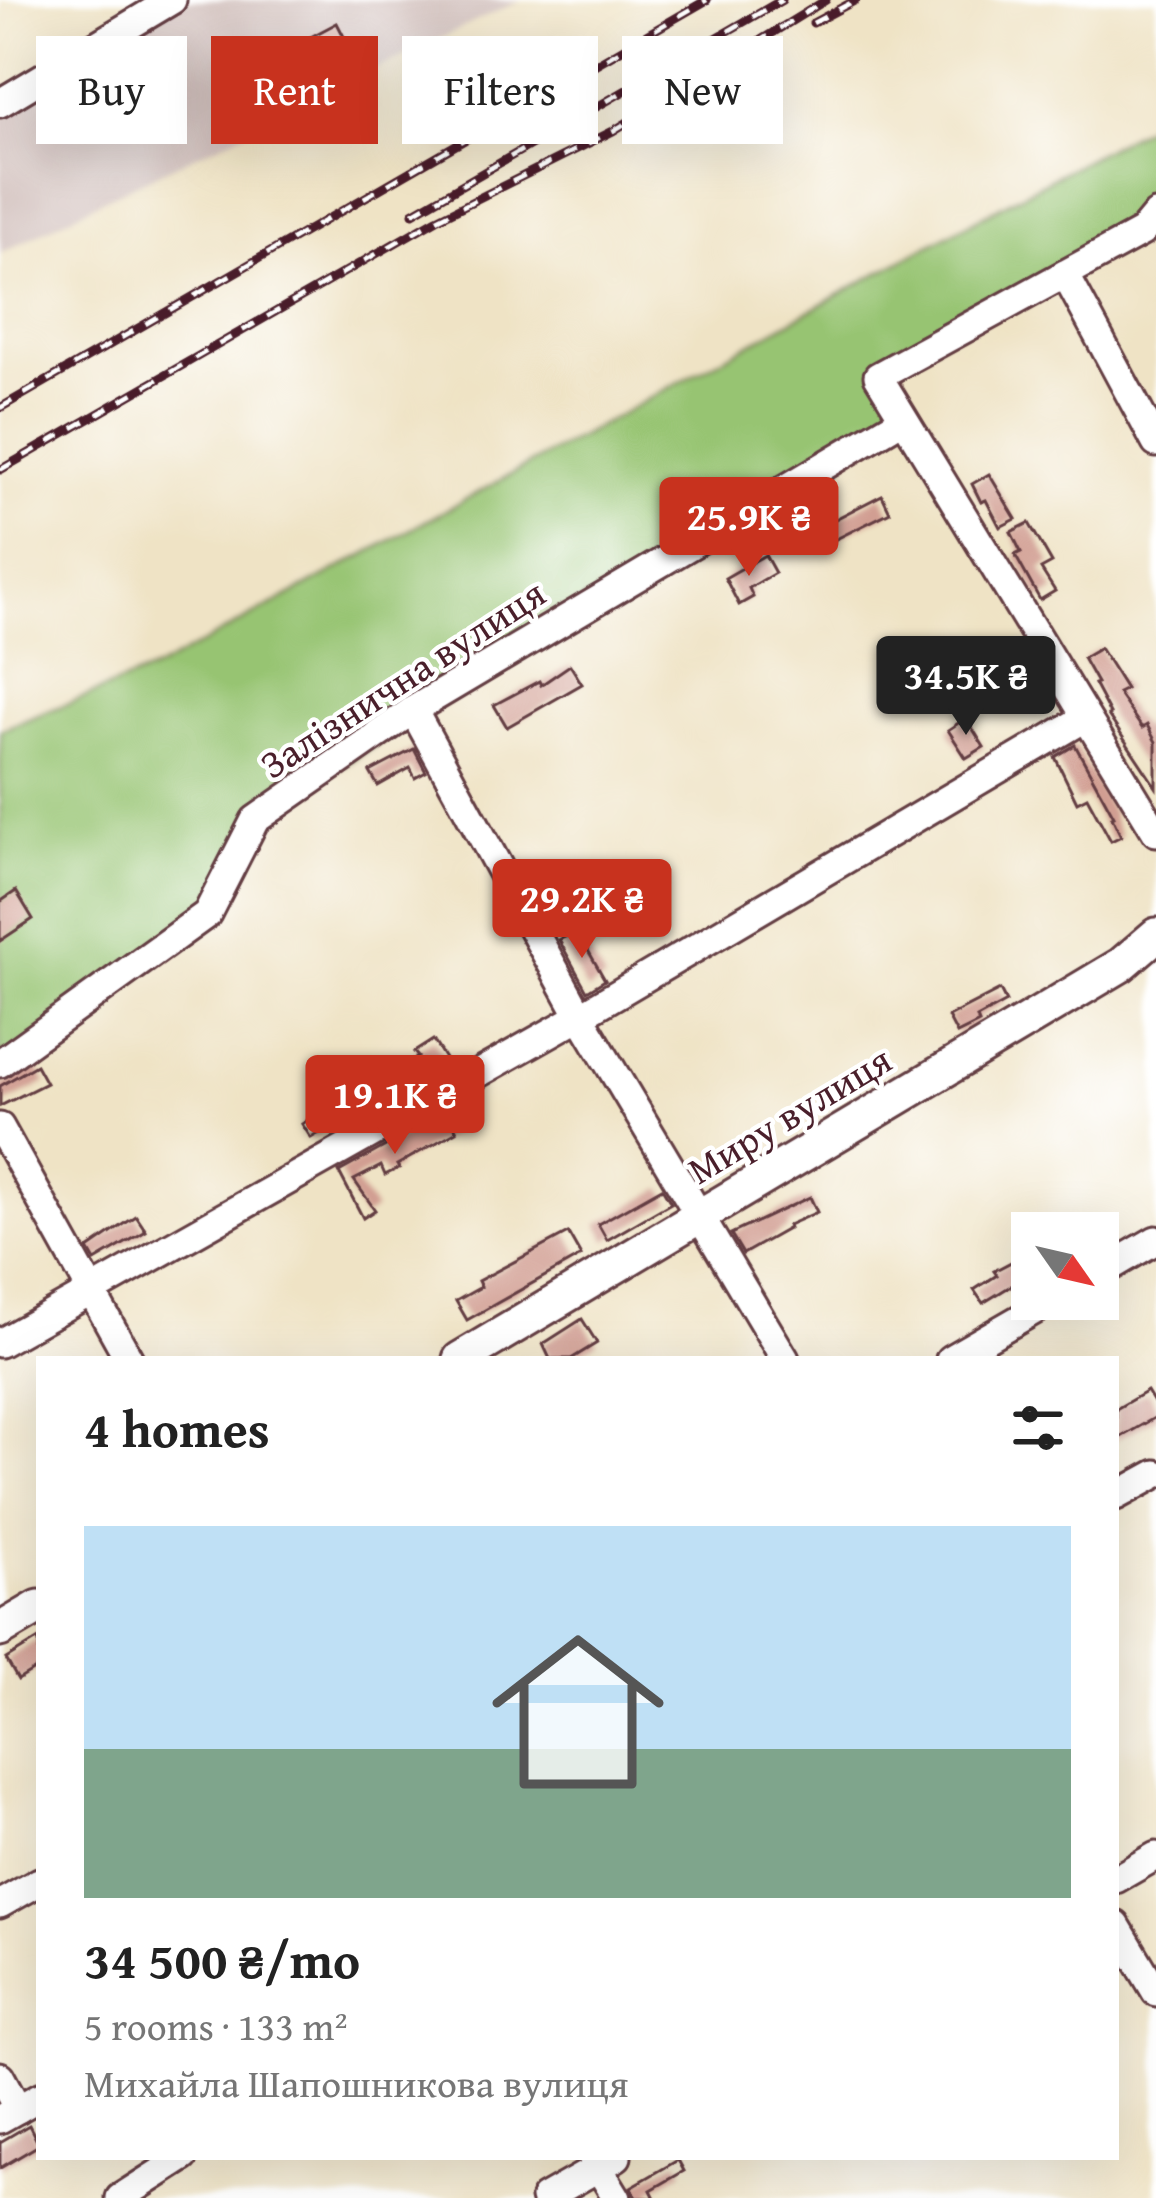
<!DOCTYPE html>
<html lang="en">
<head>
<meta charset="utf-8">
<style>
	body { margin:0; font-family:"Gentium Book Plus",serif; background:#f2f2f2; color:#222; height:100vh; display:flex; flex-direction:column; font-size:45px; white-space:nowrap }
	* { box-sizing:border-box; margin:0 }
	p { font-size:39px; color:#767676 }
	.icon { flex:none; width:66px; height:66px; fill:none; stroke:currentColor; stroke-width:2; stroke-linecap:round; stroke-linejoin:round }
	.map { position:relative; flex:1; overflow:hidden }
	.panel { position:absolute; left:36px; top:1356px; width:1083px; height:804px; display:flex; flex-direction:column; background:#fff; border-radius:0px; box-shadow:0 12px 48px #0002 }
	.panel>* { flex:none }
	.hud { position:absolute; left:36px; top:36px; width:1086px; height:108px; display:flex; gap:24px }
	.needle { width:78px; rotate:124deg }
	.buttons { position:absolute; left:1011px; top:1212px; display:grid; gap:24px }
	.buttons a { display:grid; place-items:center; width:108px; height:108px; border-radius:0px; background:#fff; box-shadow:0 12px 48px #0002; font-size:60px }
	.price { position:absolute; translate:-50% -102px; padding:0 27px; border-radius:12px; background:#c8321e; color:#fff; font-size:39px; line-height:78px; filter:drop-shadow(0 3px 6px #0008) }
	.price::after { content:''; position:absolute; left:50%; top:72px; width:36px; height:27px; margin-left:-18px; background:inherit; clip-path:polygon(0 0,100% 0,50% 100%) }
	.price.on { background:#222; color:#fff }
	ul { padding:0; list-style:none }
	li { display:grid; align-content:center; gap:24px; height:636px; padding:0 48px }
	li+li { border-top:3px solid #e0e0e0 }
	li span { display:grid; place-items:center; height:372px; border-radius:0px; color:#555 }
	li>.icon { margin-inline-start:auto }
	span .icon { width:216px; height:216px; fill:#fffc; stroke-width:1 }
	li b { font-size:51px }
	h2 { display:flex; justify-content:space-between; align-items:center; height:144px; padding:0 48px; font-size:51px }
	.chip { padding:0 42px; border-radius:0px; background:#fff; box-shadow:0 12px 48px #0002; font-size:42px; line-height:108px }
	.chip.on { background:#c8321e; color:#fff }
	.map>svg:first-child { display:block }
	.industrial { fill:#d1c0bc }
	.green { fill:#97c472; stroke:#70724e; stroke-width:3 }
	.building { fill:#d19e92 }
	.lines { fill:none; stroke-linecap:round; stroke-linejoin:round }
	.minor-casing { stroke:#633c42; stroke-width:33 }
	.major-casing { stroke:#633c42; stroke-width:39 }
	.minor { stroke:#fff; stroke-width:27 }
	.major { stroke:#fff; stroke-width:33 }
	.rail-casing { stroke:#4a1f2b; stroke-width:9 }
	.rail { stroke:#fff; stroke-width:4.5; stroke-dasharray:14; stroke-linecap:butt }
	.labels { text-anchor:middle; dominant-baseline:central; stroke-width:9; stroke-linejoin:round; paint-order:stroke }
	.street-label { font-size:39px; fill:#4a1f2b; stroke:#fff }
</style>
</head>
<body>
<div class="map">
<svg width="1156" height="2198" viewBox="0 0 1156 2198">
	<rect width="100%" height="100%" fill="#fff"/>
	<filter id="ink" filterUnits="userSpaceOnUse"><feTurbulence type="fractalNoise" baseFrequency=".00833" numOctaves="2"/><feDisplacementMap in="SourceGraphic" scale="24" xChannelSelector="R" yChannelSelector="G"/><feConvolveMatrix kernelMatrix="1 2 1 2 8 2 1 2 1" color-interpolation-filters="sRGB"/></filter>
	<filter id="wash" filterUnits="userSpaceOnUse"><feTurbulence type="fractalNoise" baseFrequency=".004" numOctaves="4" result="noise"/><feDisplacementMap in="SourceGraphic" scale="48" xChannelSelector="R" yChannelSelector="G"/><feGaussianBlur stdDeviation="2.7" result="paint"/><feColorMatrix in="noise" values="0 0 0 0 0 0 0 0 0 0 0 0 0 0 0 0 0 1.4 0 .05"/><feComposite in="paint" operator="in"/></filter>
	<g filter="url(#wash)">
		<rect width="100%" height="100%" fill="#efe3c5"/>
		<path class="industrial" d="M172 0H521L102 200 0 254V103Z"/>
		<path class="green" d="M1156 121V215L879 376 903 419 255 820 207 914 0 1063V730L154 670Z"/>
		<g id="blocks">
			<g class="building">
				<path d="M337 23 353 54 287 89 271 58Z"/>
				<path d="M989 474 1016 519 1000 527 986 500 981 502 972 484Z"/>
				<path d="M882 495 890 512 828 543 820 527Z"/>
				<path d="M1029 523 1052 563 1041 569 1055 591 1040 600 1015 555 1021 552 1011 532Z"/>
				<path d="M765 555 775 573 749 588 753 597 739 605 725 578Z"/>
				<path d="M1100 648 1126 689 1118 693 1142 728 1147 725 1156 742V787L1108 715 1110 714 1094 684 1097 683 1083 658Z"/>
				<path d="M570 665 582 684 507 727 494 705 539 681 541 685Z"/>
				<path d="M966 718 984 747 966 758 948 730Z"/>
				<path d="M1075 745 1114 816 1112 817 1121 836 1111 841 1087 797 1077 802 1055 757Z"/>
				<path d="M414 749 426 772 415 778 410 768 378 786 370 772Z"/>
				<path d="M16 891 33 919 0 941V902Z"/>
				<path d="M577 931 605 980 587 991 559 940Z"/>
				<path d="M1000 990 1006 1002 977 1018 979 1023 957 1034 948 1017Z"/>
				<path d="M433 1040 447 1062 429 1074 426 1070 373 1108 370 1103 311 1138 302 1124 350 1092 354 1098 378 1084 418 1057 414 1052Z"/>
				<path d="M36 1065 46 1083 0 1106V1086Z"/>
				<path d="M447 1112 457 1131 397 1165 399 1168 385 1175 381 1166 354 1180 375 1210 363 1218 339 1172Z"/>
				<path d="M662 1188 671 1203 607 1240 598 1224Z"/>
				<path d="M810 1197 817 1212 788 1225 789 1228 743 1254 731 1234Z"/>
				<path d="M136 1216 146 1231 95 1261 88 1249Z"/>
				<path d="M568 1233 581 1256 467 1320 456 1301 481 1287 478 1281Z"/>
				<path d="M1032 1251V1273L983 1303 974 1290 997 1275 994 1271Z"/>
				<path d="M582 1319 597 1343 571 1359H550L543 1344Z"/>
				<path d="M1147 1391 1156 1406V1417L1116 1440V1409Z"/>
				<path d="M39 1639V1667L18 1680 6 1659Z"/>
				<path d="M29 2125 39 2145 0 2168V2142Z"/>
				<path d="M678 2160 684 2171 651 2190 655 2198H636L631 2187Z"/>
			</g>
		</g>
	</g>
	<g filter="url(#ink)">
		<use href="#blocks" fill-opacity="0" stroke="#633c42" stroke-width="3"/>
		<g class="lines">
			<defs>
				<g id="minor">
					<path d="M0 103 172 0"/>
					<path d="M1156 215 1142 232 878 376 1156 832"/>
					<path d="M1065 274 1156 443"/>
					<path d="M413 710 580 1016 785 1359"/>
					<path d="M0 1063 207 914 255 820 413 710 903 419"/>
					<path d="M0 1127 129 1359"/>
					<path d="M1098 1274 1156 1240"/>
					<path d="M0 1343 580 1016 1085 718"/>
					<path d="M950 1359 1054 1299"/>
					<path d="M1116 1496 1156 1474"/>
					<path d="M1116 1879 1156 1856"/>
					<path d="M0 1904 39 1882"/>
					<path d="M1116 1925 1156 1992"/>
					<path d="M0 2076 18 2109"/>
					<path d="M0 2119 39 2097"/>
					<path d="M592 2157 617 2198"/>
					<path d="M120 2198 184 2157"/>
					<path d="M545 2198 617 2157"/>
				</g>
				<g id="major">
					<path d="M460 1359 1121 965 1156 935"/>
					<path d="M0 1630 39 1607"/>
				</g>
			</defs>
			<use href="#minor" class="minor-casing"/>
			<use href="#major" class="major-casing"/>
			<use href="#minor" class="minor"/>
			<use href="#major" class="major"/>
			<defs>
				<g id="rail">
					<path d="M813 23 856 0"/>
					<path d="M413 213 782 0"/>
					<path d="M0 408 707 0"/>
					<path d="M0 470 437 219 613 131 826 0"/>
				</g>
			</defs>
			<use href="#rail" class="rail-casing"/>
			<use href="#rail" class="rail"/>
		</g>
	</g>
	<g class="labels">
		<g class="street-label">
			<text transform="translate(402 678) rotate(-33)">Залізнична вулиця</text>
			<text transform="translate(789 1114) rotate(-31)">Миру вулиця</text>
		</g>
	</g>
</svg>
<div class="buttons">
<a><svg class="needle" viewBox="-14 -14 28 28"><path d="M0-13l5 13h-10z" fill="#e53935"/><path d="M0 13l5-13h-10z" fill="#767676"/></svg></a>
</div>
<b class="price" style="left:749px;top:579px">25.9K ₴</b>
<b class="price on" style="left:966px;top:738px">34.5K ₴</b>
<b class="price" style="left:582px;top:961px">29.2K ₴</b>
<b class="price" style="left:395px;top:1157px">19.1K ₴</b>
<div class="hud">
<a class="chip">Buy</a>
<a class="chip on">Rent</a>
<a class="chip">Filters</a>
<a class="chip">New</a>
</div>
<section class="panel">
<h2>4 homes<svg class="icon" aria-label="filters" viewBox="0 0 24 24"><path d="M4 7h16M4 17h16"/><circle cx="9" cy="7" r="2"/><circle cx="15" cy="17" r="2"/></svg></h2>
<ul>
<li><span style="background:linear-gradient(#bfe0f5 60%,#7fa58c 0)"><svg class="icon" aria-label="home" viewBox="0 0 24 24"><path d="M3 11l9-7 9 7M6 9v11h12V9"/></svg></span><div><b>34 500 ₴/mo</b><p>5 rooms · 133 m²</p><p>Михайла Шапошникова вулиця</p></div></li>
</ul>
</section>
</div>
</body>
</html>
